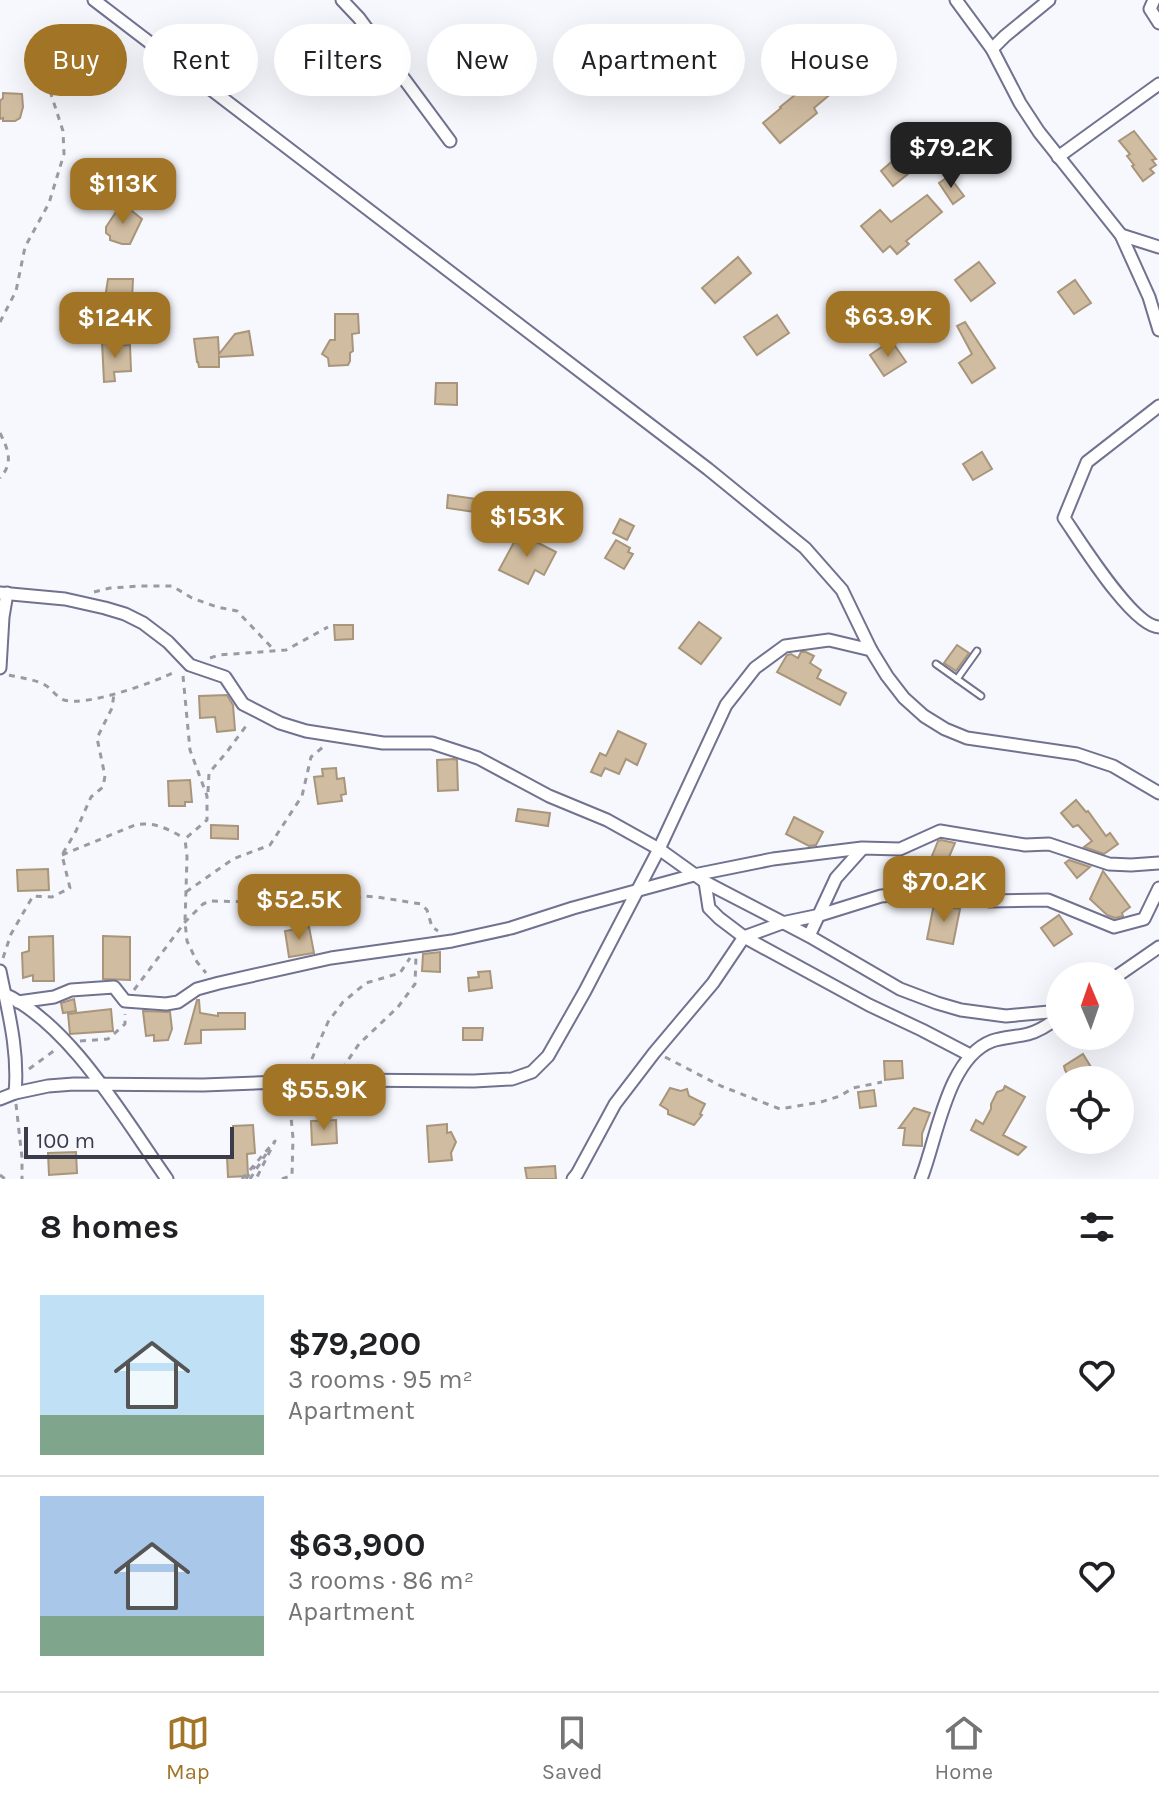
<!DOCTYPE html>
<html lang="en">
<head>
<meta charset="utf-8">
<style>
	body { margin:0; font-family:Karla,sans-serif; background:#f2f2f2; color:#202124; height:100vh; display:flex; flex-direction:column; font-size:30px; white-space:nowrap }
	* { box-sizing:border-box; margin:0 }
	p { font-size:26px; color:#757577 }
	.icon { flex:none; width:44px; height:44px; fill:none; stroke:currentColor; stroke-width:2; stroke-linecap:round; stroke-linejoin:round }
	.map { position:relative; height:1179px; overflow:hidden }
	.drawer { display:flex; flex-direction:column; background:#fff; flex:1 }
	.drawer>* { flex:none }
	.banner { position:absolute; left:24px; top:24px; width:1112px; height:72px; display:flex; gap:16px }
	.needle { width:52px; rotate:358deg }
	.tools { position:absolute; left:1046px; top:962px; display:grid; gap:16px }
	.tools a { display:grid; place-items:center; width:88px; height:88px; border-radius:50%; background:#fff; box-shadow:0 8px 32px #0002; font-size:40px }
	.scale { position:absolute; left:24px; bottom:20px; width:210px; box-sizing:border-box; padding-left:8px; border:4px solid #3b3c49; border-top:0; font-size:22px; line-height:28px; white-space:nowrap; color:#3b3c49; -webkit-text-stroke:6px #f7f8fe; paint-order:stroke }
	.price { position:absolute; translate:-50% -68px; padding:0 18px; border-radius:16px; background:#a17426; color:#fff; font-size:26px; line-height:52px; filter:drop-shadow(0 2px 4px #0008) }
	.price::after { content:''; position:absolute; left:50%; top:48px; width:24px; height:18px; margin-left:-12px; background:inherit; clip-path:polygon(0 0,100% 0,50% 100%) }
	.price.active { background:#222; color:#fff }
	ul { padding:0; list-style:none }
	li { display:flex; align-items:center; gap:24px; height:200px; padding:0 40px }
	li+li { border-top:2px solid #e0e0e0 }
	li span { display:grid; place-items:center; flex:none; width:224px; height:160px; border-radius:0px; color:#555 }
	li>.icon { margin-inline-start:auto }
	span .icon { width:96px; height:96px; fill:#fffc; stroke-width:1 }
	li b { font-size:34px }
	h2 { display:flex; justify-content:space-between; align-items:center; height:96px; padding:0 40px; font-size:34px }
	.tag { padding:0 28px; border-radius:36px; background:#fff; box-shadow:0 8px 32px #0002; font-size:28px; line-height:72px }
	.tag.active { background:#a17426; color:#fff }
	.menu { display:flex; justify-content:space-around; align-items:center; height:112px; border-top:2px solid #e0e0e0; background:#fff; font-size:22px; color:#757577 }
	.menu a { display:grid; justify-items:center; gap:4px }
	.menu .active { color:#a17426 }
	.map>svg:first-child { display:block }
	.building { fill:#d0bca0; stroke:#a8957a; stroke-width:2 }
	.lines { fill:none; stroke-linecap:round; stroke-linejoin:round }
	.service-casing { stroke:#70728f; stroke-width:9 }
	.minor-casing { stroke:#70728f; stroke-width:15 }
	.path { stroke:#999aa3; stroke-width:3; stroke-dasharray:6 6; stroke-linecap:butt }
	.service { stroke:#fff; stroke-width:5 }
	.minor { stroke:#fff; stroke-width:11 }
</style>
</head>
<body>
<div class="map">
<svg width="1159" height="1179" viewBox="0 0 1159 1179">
	<rect width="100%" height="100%" fill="#f7f8fe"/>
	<g class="building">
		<path d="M859 47 879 72 862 86 842 61Z"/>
		<path d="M822 76 834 91 814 108 817 113 780 143 763 123 781 108 780 107 800 91 802 94Z"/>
		<path d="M3 93 22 94 23 107 20 118 15 121H3V118L0 119V101L3 98Z"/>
		<path d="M1134 131 1156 159 1152 160 1156 165 1150 169 1154 173 1143 181 1132 166 1134 165 1127 156 1130 154 1119 141Z"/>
		<path d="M938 144 945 155 928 166 921 154Z"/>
		<path d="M896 158 909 173 893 186 881 171Z"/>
		<path d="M949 176 964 196 953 204 939 183Z"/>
		<path d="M927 195 942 212 906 241 909 244 897 254 890 246 883 252 861 226 880 210 891 222Z"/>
		<path d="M122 203 142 219 130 244H122L110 240V236L106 233V227Z"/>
		<path d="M738 257 751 273 715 303 702 288Z"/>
		<path d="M979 262 995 283 971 301 955 280Z"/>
		<path d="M108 279H133L132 300 108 299 106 292Z"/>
		<path d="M1075 280 1091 303 1074 314 1058 292Z"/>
		<path d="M335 314H358L359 333 352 334 353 351 350 353V361L348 365 329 366 328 358 322 354 330 340H335Z"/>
		<path d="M777 315 789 333 757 355 744 337Z"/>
		<path d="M965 322 995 368 972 383 959 363 972 354 957 326Z"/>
		<path d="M249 331 253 355 219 357V367H199L198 362H197L194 339 218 337 219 354 235 334Z"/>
		<path d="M102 342H113V346L130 345 131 371 114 372 115 381 104 382Z"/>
		<path d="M886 344 890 350 895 346 906 362 884 376 870 355Z"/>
		<path d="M436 383H457V405L435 404Z"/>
		<path d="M982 452 992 469 973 480 963 464Z"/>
		<path d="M448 495 477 499 475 512 447 508Z"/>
		<path d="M620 519 634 526 627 540 613 533Z"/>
		<path d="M519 533 556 552 544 575 535 570 528 584 499 570Z"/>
		<path d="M616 540 630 548 628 552 633 554 624 569 605 558Z"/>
		<path d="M699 622 721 638 701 664 679 648Z"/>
		<path d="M334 625H353V639L335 640Z"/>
		<path d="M957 645 969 653 956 671 944 663Z"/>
		<path d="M801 652H806L814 656 810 663 821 670 817 678 846 693 840 705 777 672 787 655 791 654 798 658Z"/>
		<path d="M227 695 233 705 235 730 217 732 215 717 200 718 199 696Z"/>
		<path d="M618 731 646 744 637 765 626 759 619 774 605 768 601 776 591 772 600 753 606 756Z"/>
		<path d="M454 759 457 760 458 790 438 791 437 760Z"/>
		<path d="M336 768 337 779 344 778 346 794 341 795 342 801 318 804 314 777 323 776 322 769Z"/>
		<path d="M190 780 192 802H185V806H169L168 781Z"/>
		<path d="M1076 800 1086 812 1088 811 1106 836 1110 833 1118 844 1104 854 1084 847 1092 841 1078 825 1073 827 1061 813Z"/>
		<path d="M518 809 550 813 548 826 516 821Z"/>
		<path d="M794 817 823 832 816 845 809 846 786 834Z"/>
		<path d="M211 825 238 826V839L211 838Z"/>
		<path d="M941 840 955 843 947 862 945 861 938 883 926 879 932 856 938 841Z"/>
		<path d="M1069 860 1090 867 1077 878 1065 863Z"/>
		<path d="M48 869 49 890 18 891 17 870Z"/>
		<path d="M1103 871 1130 907 1122 913 1123 916 1115 918 1107 915 1090 899Z"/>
		<path d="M934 904 960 909 953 944 927 939Z"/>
		<path d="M1059 915 1072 934 1054 946 1041 928Z"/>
		<path d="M309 927 314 953 289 957 285 931Z"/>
		<path d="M53 936 54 981H33V975L23 978 22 953 29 951V937Z"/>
		<path d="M103 936 130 937V980L103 979Z"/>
		<path d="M440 952V972L422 971 423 954Z"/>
		<path d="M490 971 492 988 469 991 468 978 479 977 478 972Z"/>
		<path d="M74 999 76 1011 63 1013 61 1003Z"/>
		<path d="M197 1000H199L200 1013 218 1016V1013H245V1029L201 1030V1043L185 1044Z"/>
		<path d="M111 1009 113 1031 70 1034 68 1014Z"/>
		<path d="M143 1011 170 1012 172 1029 168 1040 154 1041V1035L146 1036Z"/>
		<path d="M463 1028H483L482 1040H463Z"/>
		<path d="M1083 1054 1099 1080H1071L1065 1070 1064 1066Z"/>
		<path d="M884 1061H902L903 1078 885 1080Z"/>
		<path d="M1005 1086 1025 1097 1003 1135 1026 1147 1018 1155 971 1130 976 1120 983 1124 991 1109V1104L997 1092 1003 1090Z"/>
		<path d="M670 1088 681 1091 687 1089 689 1096 705 1104 700 1114 702 1115 694 1125 668 1114V1110L660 1105Z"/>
		<path d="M874 1090 876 1106 860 1108 858 1092Z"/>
		<path d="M914 1108 930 1113 922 1134V1146L903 1145 905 1128H899Z"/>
		<path d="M336 1120 337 1143 312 1145 311 1121Z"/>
		<path d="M447 1124V1133L451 1132 456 1142 451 1153 452 1160 429 1162 427 1126Z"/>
		<path d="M253 1125 255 1153 247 1154 248 1176 228 1177 227 1157 232 1156 231 1133H233V1126Z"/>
		<path d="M76 1152 77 1173 49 1175 48 1153Z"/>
		<path d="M555 1166 556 1179H527L525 1168Z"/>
	</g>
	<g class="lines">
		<defs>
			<g id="service">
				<path d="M936 664 981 696"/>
				<path d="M957 679 977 651"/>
			</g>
			<g id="minor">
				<path d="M94 0 708 469 805 548 842 590 871 650 887 676 904 698 924 716 945 729 967 738 1077 754 1113 766 1159 793"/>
				<path d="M342 0 359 18 450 141"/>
				<path d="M956 0 992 49 1020 103 1039 132 1121 235 1149 297 1159 330"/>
				<path d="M1154 0 1150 9 1159 23"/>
				<path d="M992 49 1005 36 1049 0"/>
				<path d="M1058 157 1159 84"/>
				<path d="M1121 235 1159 247"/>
				<path d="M1159 406 1087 462 1064 518C1080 541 1133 627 1159 627"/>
				<path d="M0 593 65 599 105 608 125 614 143 623 168 642 190 665 225 677 243 704 280 723 306 731 383 743H432L478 758 549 796 607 820 659 849 705 882 809 936 900 989 937 1003 961 1010 1006 1016 1060 1011"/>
				<path d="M0 668 3 617 7 593"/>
				<path d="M705 882 709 908 719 918 744 937 869 1005 922 1030 970 1055"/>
				<path d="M809 936 836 878 862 849"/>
				<path d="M0 971C8 1011 19 1051 15 1093"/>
				<path d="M1117 976 1159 947"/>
				<path d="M0 992C69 1021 125 1120 167 1179"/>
				<path d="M18 1002 54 997 71 990 114 987 125 1001 166 1004 178 1002 197 989 219 983 331 958 452 941 511 928 573 908 694 875 773 859 862 848 900 849 940 831 1025 845 1049 844 1109 864 1131 865 1159 863"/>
				<path d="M0 1099 15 1093 48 1086 74 1084 203 1085 337 1080 474 1081 512 1079 532 1072 548 1056 585 991 659 849 726 705 755 668 785 646 829 640 871 650"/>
				<path d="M573 1179 577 1174 615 1104 654 1053 713 983 744 937 782 923 820 915 881 896 895 895 910 898 961 888 989 901 1048 900 1114 927 1144 919 1159 888"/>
				<path d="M921 1179C937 1139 947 1058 992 1041 1003 1037 1016 1037 1028 1034 1040 1031 1050 1024 1060 1016"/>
			</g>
		</defs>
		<use href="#service" class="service-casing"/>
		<use href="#minor" class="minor-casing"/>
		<g class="path">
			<path d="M0 322 16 291 25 247 49 203 64 154 63 131 49 88 39 46"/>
			<path d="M0 433C8 449 14 463 0 478"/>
			<path d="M94 592 110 588 141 586H172L192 598 217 607 237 611 275 651"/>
			<path d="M210 658 219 655 286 650 328 627"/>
			<path d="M9 675C21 678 34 679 45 685 52 689 56 697 64 700 87 707 155 682 177 671"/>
			<path d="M183 676 190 750 207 796V820L185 839 187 857 185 922 187 941 197 962 206 973"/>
			<path d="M208 792 209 773 226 753 249 722"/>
			<path d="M62 855 135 825C153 821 168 829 184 838"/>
			<path d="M186 892 233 859 270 845 302 796 311 757 323 747"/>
			<path d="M3 958 11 934 33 896 52 897 70 888 62 855 76 831 91 797 103 787 105 776 97 738 112 708 114 694"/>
			<path d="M134 990 185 922 203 904 210 901 338 904 363 896 377 897 421 904 427 910 432 927 438 931"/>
			<path d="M80 1041 108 1039 125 1024V1014"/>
			<path d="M665 1057 721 1086 780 1109 821 1102 840 1096 853 1088 882 1082"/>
			<path d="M29 1069 55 1050"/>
			<path d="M342 1069 359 1044 398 1007 415 984 416 956"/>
			<path d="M307 1070 328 1022 343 1002 366 983 400 973 410 958"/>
			<path d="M16 1104 22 1158V1179"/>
			<path d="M0 1175 5 1179"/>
			<path d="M242 1179 275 1141 256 1179"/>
			<path d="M246 1179 255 1166"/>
			<path d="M250 1179 266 1154"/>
			<path d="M282 1179 292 1175 293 1138 291 1117 302 1093"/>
		</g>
		<use href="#service" class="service"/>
		<use href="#minor" class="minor"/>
	</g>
</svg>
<div class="tools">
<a><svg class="needle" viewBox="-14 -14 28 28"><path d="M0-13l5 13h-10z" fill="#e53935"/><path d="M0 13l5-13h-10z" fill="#757577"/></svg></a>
<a><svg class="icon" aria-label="locate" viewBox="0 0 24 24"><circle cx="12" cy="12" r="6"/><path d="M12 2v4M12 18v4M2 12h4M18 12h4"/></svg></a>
</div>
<div class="scale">100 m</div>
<b class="price active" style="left:951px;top:190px">$79.2K</b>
<b class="price" style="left:123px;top:226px">$113K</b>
<b class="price" style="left:888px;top:359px">$63.9K</b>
<b class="price" style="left:115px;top:360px">$124K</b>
<b class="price" style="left:527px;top:559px">$153K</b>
<b class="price" style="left:944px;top:924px">$70.2K</b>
<b class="price" style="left:299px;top:942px">$52.5K</b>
<b class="price" style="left:324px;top:1132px">$55.9K</b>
<div class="banner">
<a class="tag active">Buy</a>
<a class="tag">Rent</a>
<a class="tag">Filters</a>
<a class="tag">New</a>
<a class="tag">Apartment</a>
<a class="tag">House</a>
</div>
</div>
<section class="drawer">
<h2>8 homes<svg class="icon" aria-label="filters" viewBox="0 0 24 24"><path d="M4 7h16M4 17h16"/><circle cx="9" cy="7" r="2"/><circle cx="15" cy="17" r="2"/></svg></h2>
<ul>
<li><span style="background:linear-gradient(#bfe0f5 75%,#7fa58c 0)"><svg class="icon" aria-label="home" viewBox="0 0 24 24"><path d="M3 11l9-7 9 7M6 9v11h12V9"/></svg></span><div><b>$79,200</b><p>3 rooms · 95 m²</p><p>Apartment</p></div><svg class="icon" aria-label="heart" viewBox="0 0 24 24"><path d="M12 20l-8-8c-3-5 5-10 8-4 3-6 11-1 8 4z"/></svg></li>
<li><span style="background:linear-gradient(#a9c7e8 75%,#7fa58c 0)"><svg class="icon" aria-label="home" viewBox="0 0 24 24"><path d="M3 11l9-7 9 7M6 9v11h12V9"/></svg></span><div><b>$63,900</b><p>3 rooms · 86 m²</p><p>Apartment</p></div><svg class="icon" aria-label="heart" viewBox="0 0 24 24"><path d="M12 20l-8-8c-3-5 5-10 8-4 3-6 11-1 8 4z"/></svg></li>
</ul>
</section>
<nav class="menu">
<a class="active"><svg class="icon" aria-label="map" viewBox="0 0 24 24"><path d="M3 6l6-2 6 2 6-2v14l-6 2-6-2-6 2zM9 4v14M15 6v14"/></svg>Map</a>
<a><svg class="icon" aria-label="saved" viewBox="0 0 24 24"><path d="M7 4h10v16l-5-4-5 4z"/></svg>Saved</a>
<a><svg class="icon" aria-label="home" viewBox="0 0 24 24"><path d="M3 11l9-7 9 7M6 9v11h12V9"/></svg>Home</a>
</nav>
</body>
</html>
